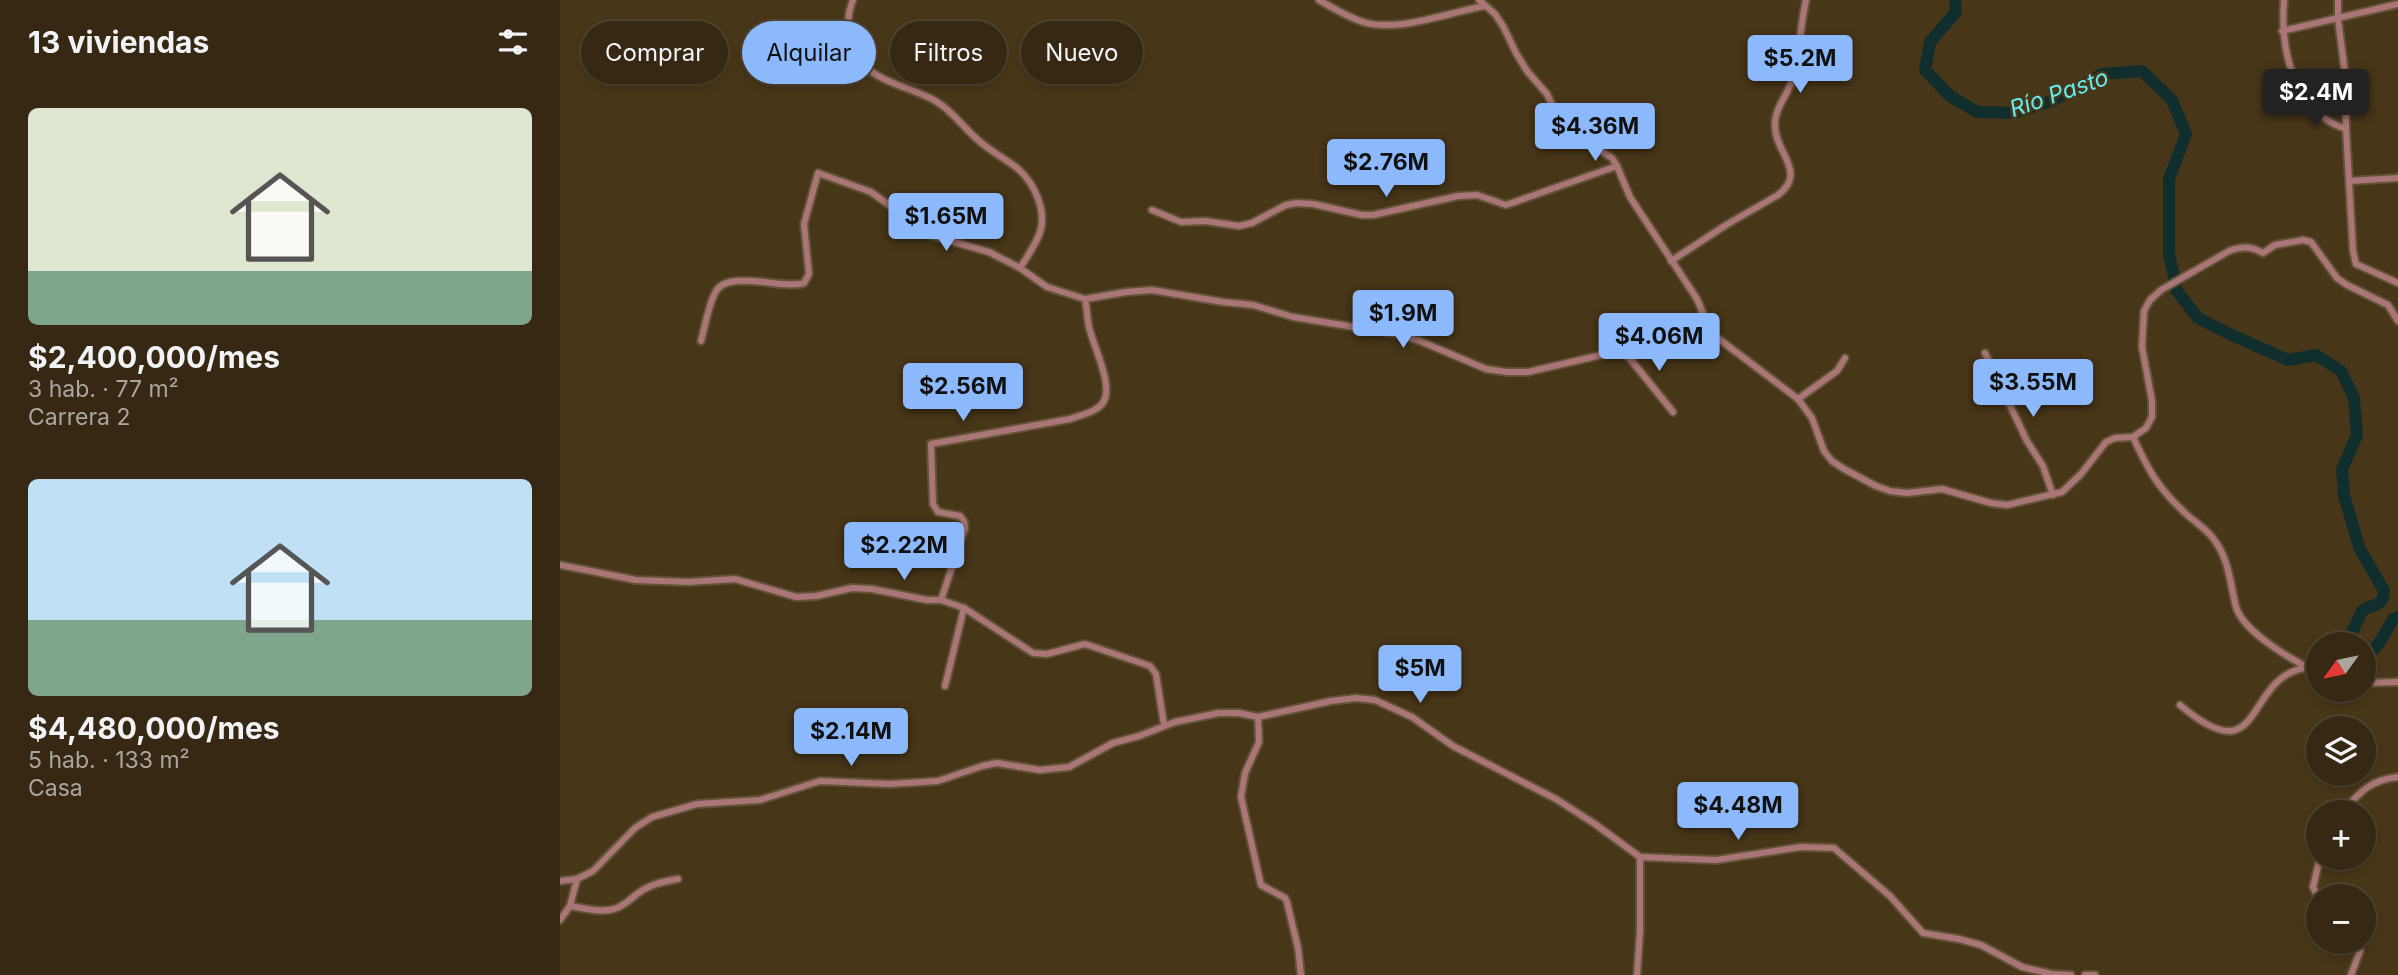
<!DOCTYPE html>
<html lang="es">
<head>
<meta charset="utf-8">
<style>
	body { margin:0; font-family:Inter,sans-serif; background:#413420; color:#f1f3f6; height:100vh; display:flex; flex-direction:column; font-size:26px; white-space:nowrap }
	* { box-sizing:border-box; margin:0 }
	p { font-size:23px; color:#aaa69f }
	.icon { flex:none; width:38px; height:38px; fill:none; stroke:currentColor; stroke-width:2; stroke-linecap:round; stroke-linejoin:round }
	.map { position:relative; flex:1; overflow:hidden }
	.details { display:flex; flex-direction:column; background:#362812; width:560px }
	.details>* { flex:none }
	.banner { position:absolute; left:21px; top:21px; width:665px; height:63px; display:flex; gap:14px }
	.needle { width:46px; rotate:237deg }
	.controls { position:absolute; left:1746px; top:632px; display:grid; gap:14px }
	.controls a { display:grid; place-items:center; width:70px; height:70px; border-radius:50%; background:#362812; box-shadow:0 4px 10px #0003,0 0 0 2px #504432; font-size:35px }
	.price { position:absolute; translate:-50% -60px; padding:0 16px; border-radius:7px; background:#8cb9fc; color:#111; font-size:23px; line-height:46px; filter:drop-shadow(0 2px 4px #0008) }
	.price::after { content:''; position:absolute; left:50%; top:42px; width:21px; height:16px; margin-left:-10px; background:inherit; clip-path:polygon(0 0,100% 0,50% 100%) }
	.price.selected { background:#222; color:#fff }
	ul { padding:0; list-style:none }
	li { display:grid; align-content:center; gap:14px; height:371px; padding:0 28px }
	li span { display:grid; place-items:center; height:217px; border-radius:10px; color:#555 }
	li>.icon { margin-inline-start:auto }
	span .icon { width:126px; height:126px; fill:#fffc; stroke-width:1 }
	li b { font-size:30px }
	h2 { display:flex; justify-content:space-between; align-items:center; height:84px; padding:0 28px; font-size:30px }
	.pill { padding:0 24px; border-radius:32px; background:#362812; box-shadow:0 4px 10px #0003,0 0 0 2px #504432; font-size:24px; line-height:63px }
	.pill.selected { background:#8cb9fc; color:#111 }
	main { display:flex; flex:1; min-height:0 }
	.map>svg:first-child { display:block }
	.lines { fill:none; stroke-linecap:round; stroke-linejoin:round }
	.river { stroke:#112e2f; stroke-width:12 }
	.street-casing { stroke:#625236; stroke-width:10 }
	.street { stroke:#a97576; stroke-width:6 }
	.labels { text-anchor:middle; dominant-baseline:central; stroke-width:5; stroke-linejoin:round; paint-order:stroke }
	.water-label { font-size:23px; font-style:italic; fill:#63ebee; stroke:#483618 }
</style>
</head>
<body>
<main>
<section class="details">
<h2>13 viviendas<svg class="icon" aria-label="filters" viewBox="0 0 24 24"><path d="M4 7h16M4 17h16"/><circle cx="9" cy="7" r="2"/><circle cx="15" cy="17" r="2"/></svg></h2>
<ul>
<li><span style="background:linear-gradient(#dfe7d0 75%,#7fa58c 0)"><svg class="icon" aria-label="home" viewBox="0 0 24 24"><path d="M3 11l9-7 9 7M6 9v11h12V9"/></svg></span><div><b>$2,400,000/mes</b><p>3 hab. · 77 m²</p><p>Carrera 2</p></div></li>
<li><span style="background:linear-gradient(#bfe0f5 65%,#7fa58c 0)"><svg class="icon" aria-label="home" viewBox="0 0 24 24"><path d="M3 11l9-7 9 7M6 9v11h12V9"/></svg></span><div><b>$4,480,000/mes</b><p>5 hab. · 133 m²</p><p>Casa</p></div></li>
</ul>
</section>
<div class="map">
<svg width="1838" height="975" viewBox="0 0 1838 975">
	<rect width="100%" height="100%" fill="#483618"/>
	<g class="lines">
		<g class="river">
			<path d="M1395 0 1396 12 1370 42 1365 70 1390 96 1417 112 1454 113 1492 101 1542 74 1582 71 1612 100 1626 134 1609 179V254L1617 291 1638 318 1674 336 1728 360 1756 355 1781 371 1794 398 1797 435 1782 469 1784 495 1799 547 1824 591C1823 608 1813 603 1802 611L1790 637 1789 644"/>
			<path d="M1804 660 1820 642 1833 619 1838 617"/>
		</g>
		<defs>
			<g id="street">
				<path d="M293 0C287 15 287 26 292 41 307 84 334 80 370 98 389 107 402 126 418 140 430 151 444 158 457 168 475 183 488 213 479 235 474 247 467 257 460 268"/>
				<path d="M759 0C773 8 788 17 803 22 838 33 889 12 925 6"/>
				<path d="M919 0 935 14 943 26 956 53 967 71 987 94 1000 122 1009 134 1041 151 1052 158 1057 166 1070 197 1137 299 1151 333"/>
				<path d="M1724 0C1720 49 1733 112 1786 129"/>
				<path d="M1778 0V19L1786 81V129L1793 251 1796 264 1838 283"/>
				<path d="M1722 31 1838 4"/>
				<path d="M1789 181 1838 178"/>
				<path d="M592 210 621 222 645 221 679 226 692 223 726 205 737 203 753 204 802 215H813L898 196 917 195 946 205 1057 166"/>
				<path d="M1111 261 1166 225 1218 195C1248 172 1215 153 1215 126 1214 109 1227 96 1232 81 1240 55 1240 26 1246 0"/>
				<path d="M141 341C145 326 148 307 155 293 166 268 223 290 244 283L249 274 244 224 258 173 311 192 370 235 429 252 460 268 487 287 525 299 566 292 592 290 663 302 693 305 733 317 837 334 860 341 926 369 947 372H968L1063 350 1081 339 1102 333H1151L1238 399 1252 418 1264 451 1272 461 1284 469 1316 486 1330 491 1347 493 1382 489 1431 503 1447 505 1502 492 1521 474 1546 442 1555 438 1573 437 1586 428 1592 417V401L1582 347 1584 311 1590 300 1601 290 1669 251C1682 246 1691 246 1703 253L1715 245 1743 240 1751 242 1777 278 1787 285 1828 305 1838 321"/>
				<path d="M1063 350 1113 412"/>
				<path d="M1425 353 1467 441 1483 466 1493 495"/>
				<path d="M1238 399 1277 371 1285 358"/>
				<path d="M1573 437C1588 469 1597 487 1624 512 1633 521 1644 527 1652 537 1669 557 1670 583 1676 607 1684 633 1735 662 1759 673"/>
				<path d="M0 565 76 580 128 582 175 579 236 597 256 596 292 588 312 589 367 600H381L404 608 473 653 487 654 525 644 590 666 596 674 604 725"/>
				<path d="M381 600 405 528 404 521 400 516 378 512 373 504 371 444 510 419C521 415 538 412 544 401 553 384 533 345 529 327 527 318 527 308 525 299"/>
				<path d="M1764 644 1765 642"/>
				<path d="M1757 672 1759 653"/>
				<path d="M1804 683 1838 682"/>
				<path d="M385 686 404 608"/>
				<path d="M1620 705C1705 777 1683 678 1745 668"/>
				<path d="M698 717 699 742 685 773 681 797 701 885 725 898 727 902 738 948 741 975"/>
				<path d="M1782 812C1800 792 1810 780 1838 777"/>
				<path d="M0 881 17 879 33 871 75 828 92 817 137 804 200 800 260 781 330 784 378 781 422 766 437 763 480 770 509 767 553 743 579 736 615 722 659 713H679L698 717 771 701 796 698 815 700 852 717 893 746 996 799 1035 824 1080 857 1156 860 1241 847 1274 848 1330 896 1363 933 1399 939 1421 945 1462 967 1492 974 1511 975"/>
				<path d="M1759 899 1753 887 1760 858"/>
				<path d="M10 906C24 908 40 913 54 909 64 906 69 900 77 894 90 884 102 882 118 879"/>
				<path d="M0 920 10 906 17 879"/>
				<path d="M1077 975 1080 931V857"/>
				<path d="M1525 975H1535"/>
				<path d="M1791 975 1800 951 1798 942"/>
			</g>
		</defs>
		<use href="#street" class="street-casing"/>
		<use href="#street" class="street"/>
	</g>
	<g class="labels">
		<g class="water-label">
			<text transform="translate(1499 93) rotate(-19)">Río Pasto</text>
		</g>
	</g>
</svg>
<div class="controls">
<a><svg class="needle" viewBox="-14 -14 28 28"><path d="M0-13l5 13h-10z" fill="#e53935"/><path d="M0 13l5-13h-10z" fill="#aaa69f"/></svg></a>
<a><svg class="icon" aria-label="layers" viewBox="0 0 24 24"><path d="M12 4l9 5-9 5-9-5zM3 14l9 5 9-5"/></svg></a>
<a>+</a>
<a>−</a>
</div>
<b class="price" style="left:1240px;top:95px">$5.2M</b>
<b class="price selected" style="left:1756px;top:129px">$2.4M</b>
<b class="price" style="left:1035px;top:163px">$4.36M</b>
<b class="price" style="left:826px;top:199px">$2.76M</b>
<b class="price" style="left:386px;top:253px">$1.65M</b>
<b class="price" style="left:843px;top:350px">$1.9M</b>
<b class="price" style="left:1099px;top:373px">$4.06M</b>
<b class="price" style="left:1473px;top:419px">$3.55M</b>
<b class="price" style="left:403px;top:423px">$2.56M</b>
<b class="price" style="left:344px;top:582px">$2.22M</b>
<b class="price" style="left:860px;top:705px">$5M</b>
<b class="price" style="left:291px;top:768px">$2.14M</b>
<b class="price" style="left:1178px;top:842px">$4.48M</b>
<div class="banner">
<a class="pill">Comprar</a>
<a class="pill selected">Alquilar</a>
<a class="pill">Filtros</a>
<a class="pill">Nuevo</a>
</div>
</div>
</main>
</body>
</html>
